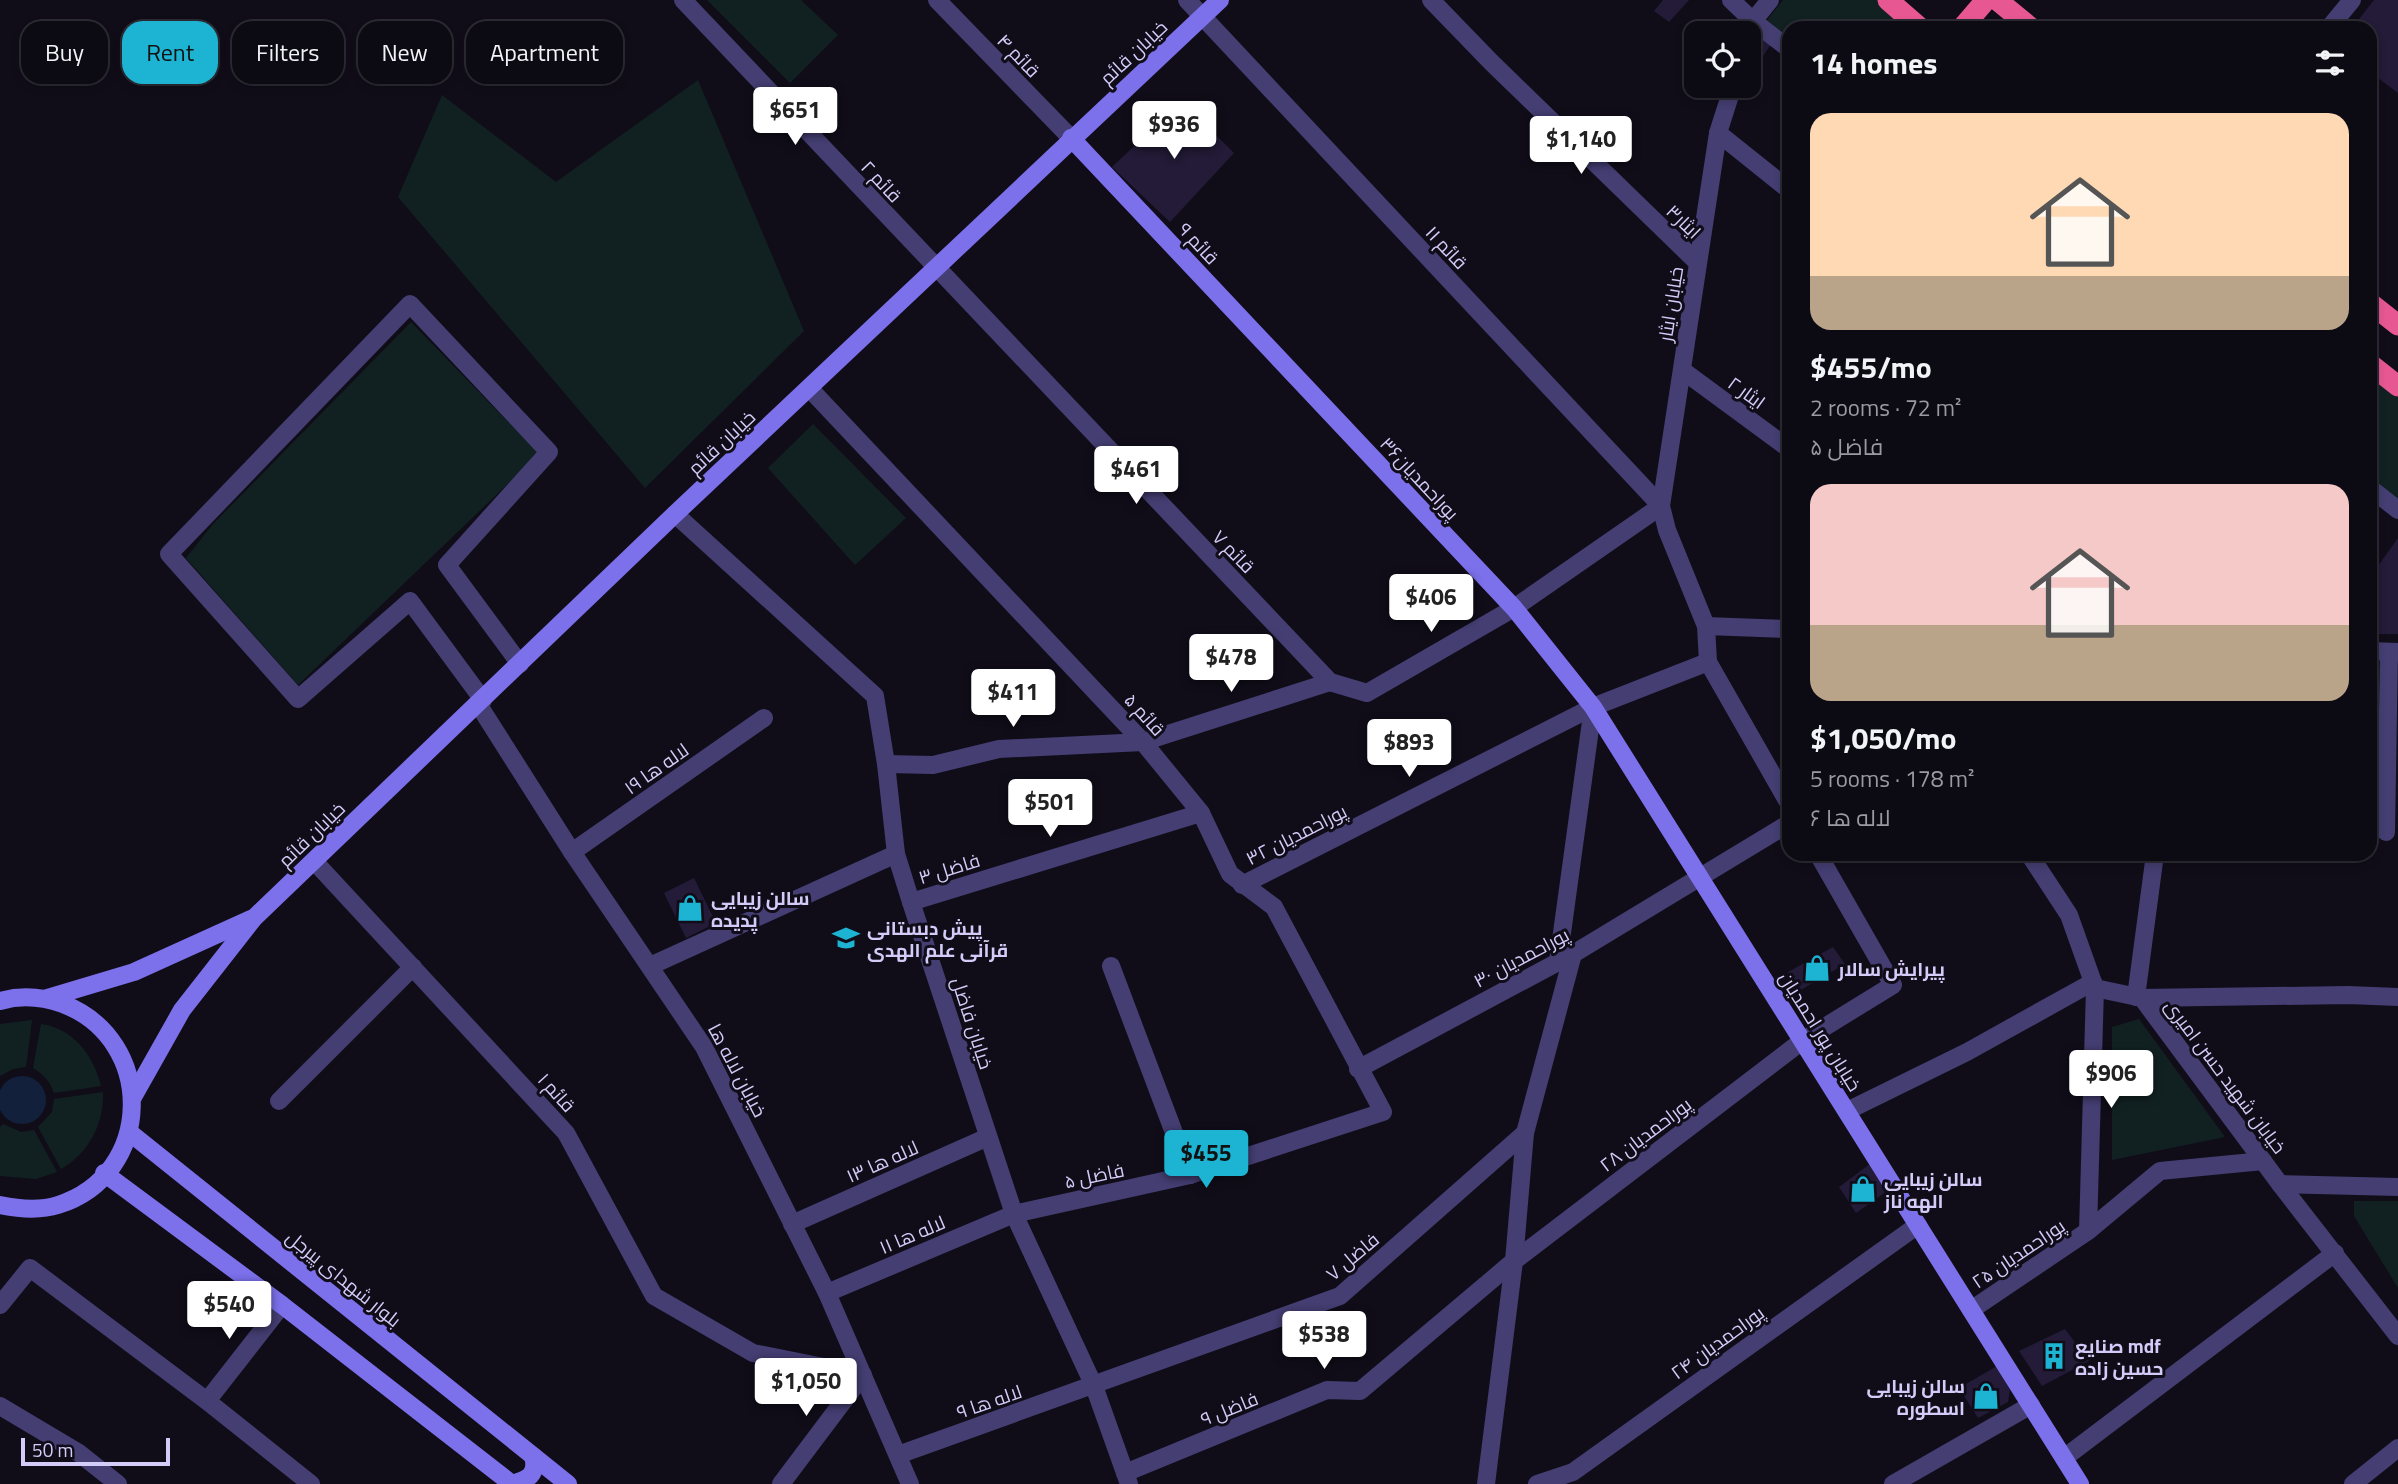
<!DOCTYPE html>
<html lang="en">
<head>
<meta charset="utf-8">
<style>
	body { margin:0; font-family:"Titillium Web",Cairo,sans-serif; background:#1a1821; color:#f1f3f6; height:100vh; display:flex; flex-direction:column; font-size:26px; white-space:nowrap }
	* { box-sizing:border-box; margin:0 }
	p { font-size:23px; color:#9a9aa0 }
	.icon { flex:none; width:38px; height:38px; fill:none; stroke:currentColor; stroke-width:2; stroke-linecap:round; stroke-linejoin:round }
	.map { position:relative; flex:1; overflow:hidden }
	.drawer { position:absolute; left:1782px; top:21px; width:595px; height:840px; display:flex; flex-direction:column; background:#0c0a13; border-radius:21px; box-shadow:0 4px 10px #0003,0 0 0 2px #2c2b33 }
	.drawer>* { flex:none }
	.hud { position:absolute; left:21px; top:21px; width:665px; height:63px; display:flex; gap:14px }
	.tools { position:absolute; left:1684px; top:21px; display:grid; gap:14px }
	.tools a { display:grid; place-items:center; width:77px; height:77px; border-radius:14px; background:#0c0a13; box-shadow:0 4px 10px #0003,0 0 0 2px #2c2b33; font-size:35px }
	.scale { position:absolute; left:21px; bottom:18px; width:149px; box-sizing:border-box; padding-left:7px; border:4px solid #d4ccf8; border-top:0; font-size:19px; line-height:24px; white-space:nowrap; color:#d4ccf8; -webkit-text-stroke:5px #100d19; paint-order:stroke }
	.price { position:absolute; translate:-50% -60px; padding:0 16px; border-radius:7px; background:#fff; color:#222; font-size:23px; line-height:46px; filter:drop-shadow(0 2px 4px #0008) }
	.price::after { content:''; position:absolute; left:50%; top:42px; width:21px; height:16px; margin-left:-10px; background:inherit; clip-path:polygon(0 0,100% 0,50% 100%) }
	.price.active { background:#1db3d2; color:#111 }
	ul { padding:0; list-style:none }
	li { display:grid; align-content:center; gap:14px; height:371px; padding:0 28px }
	li span { display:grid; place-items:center; height:217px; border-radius:21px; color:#555 }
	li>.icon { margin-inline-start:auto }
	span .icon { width:126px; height:126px; fill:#fffc; stroke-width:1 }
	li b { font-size:30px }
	h2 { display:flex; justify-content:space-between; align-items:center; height:84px; padding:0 28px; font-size:30px }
	.tag { padding:0 24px; border-radius:21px; background:#0c0a13; box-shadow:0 4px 10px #0003,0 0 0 2px #2c2b33; font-size:24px; line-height:63px }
	.tag.active { background:#1db3d2; color:#111 }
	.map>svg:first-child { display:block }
	.green { fill:#112122 }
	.water { fill:#13203c }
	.building { fill:#231b37 }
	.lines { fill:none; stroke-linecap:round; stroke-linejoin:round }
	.street { stroke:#443e72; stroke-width:18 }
	.secondary { stroke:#7c70eb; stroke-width:18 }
	.highway { stroke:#e75792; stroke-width:21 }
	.labels { text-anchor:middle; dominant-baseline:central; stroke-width:6; stroke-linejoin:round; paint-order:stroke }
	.street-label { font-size:19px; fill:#d4ccf8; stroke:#100d19 }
	.poi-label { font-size:19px; font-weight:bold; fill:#d4ccf8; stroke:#100d19; text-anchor:start }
</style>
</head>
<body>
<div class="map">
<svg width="2398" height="1484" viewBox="0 0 2398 1484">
	<rect width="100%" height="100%" fill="#100d19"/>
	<g class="green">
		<path d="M707 0H801L838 35 790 83Z"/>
		<path d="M1783 0H1884L1919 28H1788V37L1767 20Z"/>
		<path d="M698 80 804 331 645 488 398 197 442 95 556 182Z"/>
		<path d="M411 322 539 454 298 685 186 558 213 524Z"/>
		<path d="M2370 376 2398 398V500L2370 479Z"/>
		<path d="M813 424 906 518 855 565 768 468Z"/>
		<path d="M2139 1019 2225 1137 2112 1160V1027Z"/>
		<path d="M32 1020 26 1067 13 1069 0 1076V1024Z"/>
		<path d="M41 1024C73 1028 94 1056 101 1086L54 1093C50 1081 43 1074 33 1068Z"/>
		<path d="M103 1092C104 1124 89 1153 61 1169L38 1127 52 1112 54 1099Z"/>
		<path d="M3 1124 21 1132 34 1130 57 1172 36 1179 0 1176V1127Z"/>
		<path d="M2354 1201H2398V1288L2354 1216Z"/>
	</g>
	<circle class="water" cx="22" cy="1100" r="24"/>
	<g class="building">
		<path d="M1663 0H1689L1669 22 1654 11Z"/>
		<path d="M2374 0H2398V93L2370 72V28H2352Z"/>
		<path d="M1754 27 1773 41 1751 74 1748 72V45Z"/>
		<path d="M1182 101 1234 153 1170 222 1112 167Z"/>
		<path d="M2398 538V634H2370V577Z"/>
		<path d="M694 878 716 923 686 938 664 893Z"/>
		<path d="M1833 947 1845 964 1799 991 1788 972Z"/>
		<path d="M1870 1164 1887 1191 1856 1213 1839 1187Z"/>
		<path d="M2065 1329 2089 1361 2042 1386 2019 1351Z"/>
		<path d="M1997 1366 2010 1390 2008 1402 1978 1418 1959 1388Z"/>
	</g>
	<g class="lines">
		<g class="street">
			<path d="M683 0 1330 682 1367 693 1514 608 1661 506 1187 0"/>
			<path d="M937 0 1071 138"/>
			<path d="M1431 0 1491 62 1698 263"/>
			<path d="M1731 0 1753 21 1788 48"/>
			<path d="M2329 28 2352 0"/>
			<path d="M1748 36 1753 21 1770 0"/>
			<path d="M1733 86 1718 133 1661 506 1667 530 1706 626 1708 662 1788 802"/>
			<path d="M1718 133 1788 189"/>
			<path d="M1682 370 1788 448"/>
			<path d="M809 388 1143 742 1201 813 1230 874 1274 907 1383 1112 1190 1175 1014 1214 827 1293"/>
			<path d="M2370 488 2398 510"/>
			<path d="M675 514 875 696 886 764 896 854 911 902 1014 1214 1094 1386 1129 1484"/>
			<path d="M1706 626 1788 629"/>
			<path d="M2370 651 2398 652"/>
			<path d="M483 700 410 601 298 699 169 554 410 304 549 452 447 565 520 664"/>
			<path d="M478 704 572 852 704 1047 827 1293 910 1484"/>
			<path d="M886 764 933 765 999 749 1143 742 1330 682"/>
			<path d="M2386 832 2389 652"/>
			<path d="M572 852 764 718"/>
			<path d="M2029 854 2069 915 2095 988 2142 998 2348 995 2398 997"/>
			<path d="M314 861 566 1133 654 1296 753 1353 863 1375 781 1484"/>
			<path d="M1242 885 1593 707 1708 662"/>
			<path d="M911 902 1201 813"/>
			<path d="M1558 962 1593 707"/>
			<path d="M650 966 896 854"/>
			<path d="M1111 966 1190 1175"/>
			<path d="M2136 997 2155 854"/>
			<path d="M2142 998 2280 1184 2398 1336"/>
			<path d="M1358 1069 1573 954 1788 824"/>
			<path d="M279 1101 413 967"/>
			<path d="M1847 1111 1967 1052 2093 982"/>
			<path d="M2280 1184 2398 1187"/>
			<path d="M792 1224 988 1137"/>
			<path d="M2088 1231 2095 988"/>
			<path d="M0 1305 30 1268 207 1401 311 1484"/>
			<path d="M1971 1310 2088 1231 2160 1171 2263 1161"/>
			<path d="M207 1401 282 1305"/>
			<path d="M0 1406 79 1453 118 1484"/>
			<path d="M898 1455 1340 1296 1525 1133"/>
			<path d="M2064 1458 2335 1253"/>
			<path d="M1125 1473 1327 1390 1360 1391 1514 1261 1802 1041 1893 985 1818 854"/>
			<path d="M1486 1484 1514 1261 1525 1133 1573 954"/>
			<path d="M1537 1484 1573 1472 1918 1225"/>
			<path d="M1893 1484 2031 1405"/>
			<path d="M2353 1484 2398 1448"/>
		</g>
		<g class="secondary">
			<path d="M1071 138 1514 608 1593 707 2080 1484"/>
			<path d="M47 998 134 972 251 919"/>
			<path d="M0 1001C21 995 43 997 63 1004 157 1040 154 1175 58 1205 39 1211 19 1209 0 1205"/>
			<path d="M133 1097 182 1010 254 918 675 514 1220 0"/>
			<path d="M129 1132 568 1484"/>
			<path d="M104 1173 282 1305 512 1484"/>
			<path d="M511 1484C528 1480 538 1475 533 1456"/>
		</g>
		<g class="highway">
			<path d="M1888 0 1920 28"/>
			<path d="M1997 0 2031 28"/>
			<path d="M1962 28 1986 0"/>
			<path d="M2370 303 2398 325"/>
			<path d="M2370 364 2398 386"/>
		</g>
	</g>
	<defs>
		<symbol id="shop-bare" viewBox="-9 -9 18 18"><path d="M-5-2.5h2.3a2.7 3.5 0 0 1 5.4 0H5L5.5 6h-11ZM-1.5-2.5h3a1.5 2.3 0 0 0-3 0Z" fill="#1db3d2" stroke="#100d19" stroke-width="2.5" paint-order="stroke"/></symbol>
		<symbol id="school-bare" viewBox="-9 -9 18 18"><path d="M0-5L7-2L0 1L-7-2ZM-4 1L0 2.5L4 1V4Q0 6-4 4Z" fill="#1db3d2" stroke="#100d19" stroke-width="2.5" paint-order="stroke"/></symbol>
		<symbol id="building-bare" viewBox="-9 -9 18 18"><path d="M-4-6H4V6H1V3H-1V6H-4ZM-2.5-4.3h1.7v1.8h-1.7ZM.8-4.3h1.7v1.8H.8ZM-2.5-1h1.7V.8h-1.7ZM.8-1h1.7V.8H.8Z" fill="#1db3d2" stroke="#100d19" stroke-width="2.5" paint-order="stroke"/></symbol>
	</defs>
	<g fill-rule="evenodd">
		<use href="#shop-bare" x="671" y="889" width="38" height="38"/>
		<use href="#school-bare" x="827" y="919" width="38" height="38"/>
		<use href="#shop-bare" x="1798" y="949" width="38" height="38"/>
		<use href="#shop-bare" x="1844" y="1170" width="38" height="38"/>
		<use href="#building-bare" x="2035" y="1337" width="38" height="38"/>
		<use href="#shop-bare" x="1967" y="1377" width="38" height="38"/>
	</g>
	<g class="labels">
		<g class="street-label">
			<text transform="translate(1133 52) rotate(-43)">خیابان قائم</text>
			<text transform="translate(1019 55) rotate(46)">قائم ۴</text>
			<text transform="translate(882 181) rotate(47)">قائم ۲</text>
			<text transform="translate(1684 221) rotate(44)">ایثار۳</text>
			<text transform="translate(1199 243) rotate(47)">قائم ۹</text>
			<text transform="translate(1447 247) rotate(47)">قائم ۱۱</text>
			<text transform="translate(1670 304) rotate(-81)">خیابان ایثار</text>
			<text transform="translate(1747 392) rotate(36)">ایثار ۲</text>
			<text transform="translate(721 442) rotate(-43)">خیابان قائم</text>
			<text transform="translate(1420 478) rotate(47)">پوراحمدیان۳۶</text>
			<text transform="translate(1234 551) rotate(46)">قائم ۷</text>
			<text transform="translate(1145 714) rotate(48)">قائم ۵</text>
			<text transform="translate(656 768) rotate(-35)">لاله ها ۱۹</text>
			<text transform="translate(311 834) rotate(-44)">خیابان قائم</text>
			<text transform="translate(1296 834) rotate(-27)">پوراحمدیان ۳۲</text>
			<text transform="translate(949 868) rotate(-17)">فاضل ۳</text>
			<text transform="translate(1521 957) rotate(-28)">پوراحمدیان ۳۰</text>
			<text transform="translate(973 1023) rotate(72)">خیابان فاضل</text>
			<text transform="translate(1821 1031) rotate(58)">خیابان پور احمدیان</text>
			<text transform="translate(738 1070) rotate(62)">خیابان لاله ها</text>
			<text transform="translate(2226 1076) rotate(53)">خیابان شهید حسن امیری</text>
			<text transform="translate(557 1092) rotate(48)">قائم ۱</text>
			<text transform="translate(1645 1134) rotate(-37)">پوراحمدیان ۲۸</text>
			<text transform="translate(882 1161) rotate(-24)">لاله ها ۱۳</text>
			<text transform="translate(1094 1175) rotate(-12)">فاضل ۵</text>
			<text transform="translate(912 1234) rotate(-23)">لاله ها ۱۱</text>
			<text transform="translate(2018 1253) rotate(-34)">پوراحمدیان ۲۵</text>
			<text transform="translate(1352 1256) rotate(-40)">فاضل ۷</text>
			<text transform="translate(344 1278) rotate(39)">بلوار شهدای پیرجل</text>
			<text transform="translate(1717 1342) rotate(-36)">پوراحمدیان ۲۴</text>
			<text transform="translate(989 1401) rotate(-19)">لاله ها ۹</text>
			<text transform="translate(1229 1408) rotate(-22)">فاضل ۹</text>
		</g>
		<g class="poi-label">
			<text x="711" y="897">سالن زیبایی<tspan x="711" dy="22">پدیده</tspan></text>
			<text x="867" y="927">پیش دبستانی<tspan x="867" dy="22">قرآنی علم الهدی</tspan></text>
			<text x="1838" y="968">پیرایش سالار</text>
			<text x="1884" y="1178">سالن زیبایی<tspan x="1884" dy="22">الهه ناز</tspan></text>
			<text x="2075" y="1345">صنایع mdf<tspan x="2075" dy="22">حسین زاده</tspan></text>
			<text x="1965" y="1385" text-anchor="end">سالن زیبایی<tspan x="1965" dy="22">اسطوره</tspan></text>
		</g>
	</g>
</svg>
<div class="tools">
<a><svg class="icon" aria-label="locate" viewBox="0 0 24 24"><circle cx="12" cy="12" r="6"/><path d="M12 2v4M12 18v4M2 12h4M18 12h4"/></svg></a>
</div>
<div class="scale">50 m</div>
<b class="price" style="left:795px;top:147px">$651</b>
<b class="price" style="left:1174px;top:161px">$936</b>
<b class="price" style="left:1581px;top:176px">$1,140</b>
<b class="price" style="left:1136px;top:506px">$461</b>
<b class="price" style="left:1431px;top:634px">$406</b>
<b class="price" style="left:1231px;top:694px">$478</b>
<b class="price" style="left:1013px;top:729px">$411</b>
<b class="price" style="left:1409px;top:779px">$893</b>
<b class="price" style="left:1050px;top:839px">$501</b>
<b class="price" style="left:2111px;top:1110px">$906</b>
<b class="price active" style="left:1206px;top:1190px">$455</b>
<b class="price" style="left:229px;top:1341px">$540</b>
<b class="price" style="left:1324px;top:1371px">$538</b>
<b class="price" style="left:806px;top:1418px">$1,050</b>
<div class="hud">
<a class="tag">Buy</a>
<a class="tag active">Rent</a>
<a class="tag">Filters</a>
<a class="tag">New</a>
<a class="tag">Apartment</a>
</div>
<section class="drawer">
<h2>14 homes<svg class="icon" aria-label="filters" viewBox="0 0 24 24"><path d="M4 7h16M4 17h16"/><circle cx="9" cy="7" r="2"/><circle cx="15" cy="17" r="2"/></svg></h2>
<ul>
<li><span style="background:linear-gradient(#ffd9b3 75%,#b9a48a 0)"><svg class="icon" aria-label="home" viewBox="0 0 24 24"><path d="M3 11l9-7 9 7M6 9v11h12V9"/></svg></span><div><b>$455/mo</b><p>2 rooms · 72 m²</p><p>فاضل ۵</p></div></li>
<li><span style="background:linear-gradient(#f6c9c9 65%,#b9a48a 0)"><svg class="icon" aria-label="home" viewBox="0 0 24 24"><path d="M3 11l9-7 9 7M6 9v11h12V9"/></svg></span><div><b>$1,050/mo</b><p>5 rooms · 178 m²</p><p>لاله ها ۶</p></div></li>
</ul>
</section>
</div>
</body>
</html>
